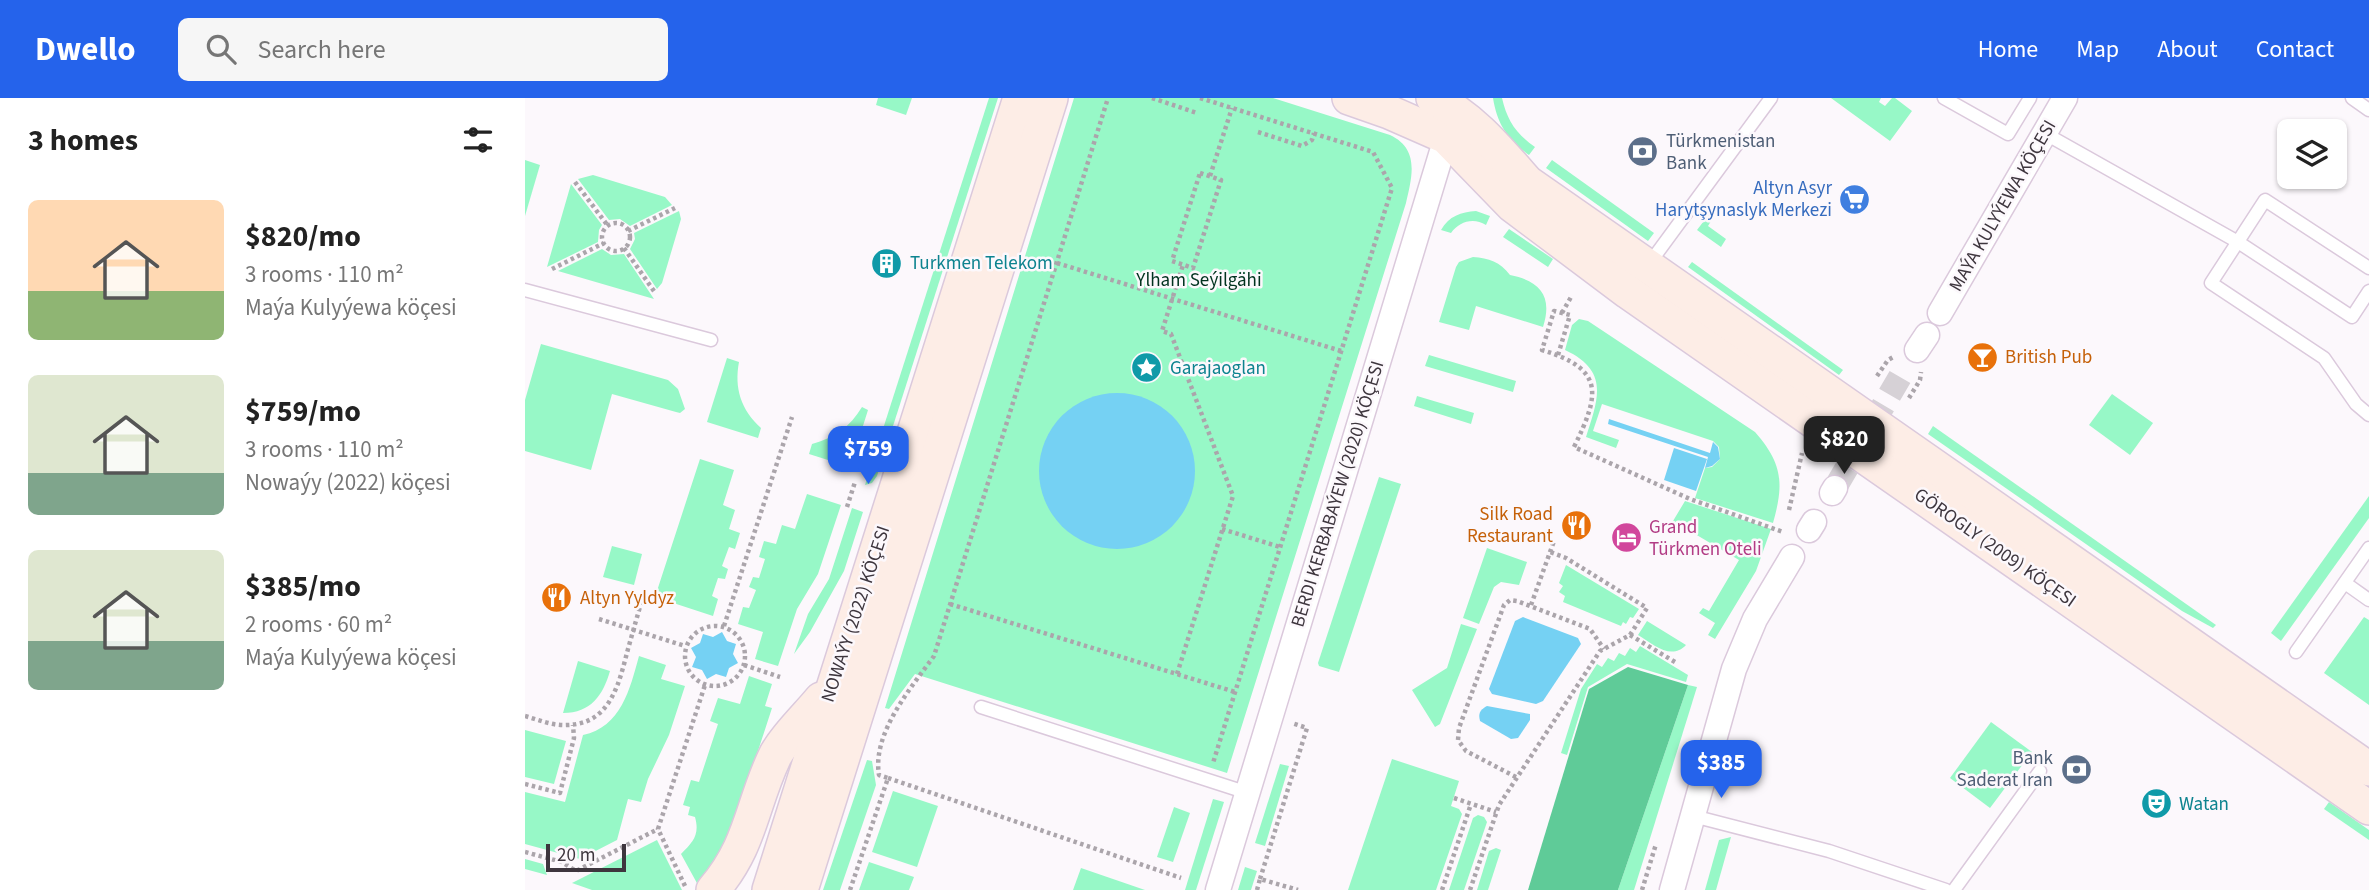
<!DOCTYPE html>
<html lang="en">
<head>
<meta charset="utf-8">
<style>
	body { margin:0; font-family:"Source Sans 3",sans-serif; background:#f6f6f6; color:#222; height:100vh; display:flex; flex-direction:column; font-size:26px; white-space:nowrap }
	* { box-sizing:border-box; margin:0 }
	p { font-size:23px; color:#767676 }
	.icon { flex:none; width:38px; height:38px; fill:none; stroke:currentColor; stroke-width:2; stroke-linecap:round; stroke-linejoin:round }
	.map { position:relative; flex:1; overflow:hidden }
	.details { display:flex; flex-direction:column; background:#fff; width:525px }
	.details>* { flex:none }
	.controls { position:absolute; left:1752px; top:21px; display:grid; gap:14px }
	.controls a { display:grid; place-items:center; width:70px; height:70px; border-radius:10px; background:#fff; box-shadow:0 2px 5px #0004; font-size:35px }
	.scale { position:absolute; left:21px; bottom:18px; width:80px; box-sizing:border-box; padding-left:7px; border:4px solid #3e363e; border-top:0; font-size:19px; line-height:24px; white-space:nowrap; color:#3e363e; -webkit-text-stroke:5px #fcf8fc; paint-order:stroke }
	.price { position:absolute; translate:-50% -60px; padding:0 16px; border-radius:14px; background:#2563eb; color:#fff; font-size:23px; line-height:46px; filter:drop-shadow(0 2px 4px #0008) }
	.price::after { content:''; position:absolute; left:50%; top:42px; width:21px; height:16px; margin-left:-10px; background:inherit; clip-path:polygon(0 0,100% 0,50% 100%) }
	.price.active { background:#222; color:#fff }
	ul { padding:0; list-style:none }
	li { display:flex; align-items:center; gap:21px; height:175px; padding:0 28px }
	li span { display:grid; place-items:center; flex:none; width:196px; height:140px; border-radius:10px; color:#555 }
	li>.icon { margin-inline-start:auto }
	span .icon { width:84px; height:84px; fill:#fffc; stroke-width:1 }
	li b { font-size:30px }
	h2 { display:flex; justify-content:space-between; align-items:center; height:84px; padding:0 28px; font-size:30px }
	header { display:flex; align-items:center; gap:42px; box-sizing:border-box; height:98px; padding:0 35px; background:#2563eb; color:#fff }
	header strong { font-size:33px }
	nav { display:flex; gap:38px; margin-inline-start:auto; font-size:24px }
	.search { width:490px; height:63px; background:#f6f6f6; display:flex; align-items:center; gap:18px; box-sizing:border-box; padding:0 24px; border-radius:10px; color:#767676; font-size:26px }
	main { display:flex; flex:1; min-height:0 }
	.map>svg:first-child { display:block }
	.green { fill:#97f8c7 }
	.forest { fill:#5fcb98 }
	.water { fill:#75d1f3 }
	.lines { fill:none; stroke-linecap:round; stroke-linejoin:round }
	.street-tunnel { stroke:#d6d1d6; stroke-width:24; stroke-dasharray:24 12; stroke-linecap:butt }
	.lane-casing { stroke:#dbc9dc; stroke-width:15 }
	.street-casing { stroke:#dbc9dc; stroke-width:27 }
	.secondary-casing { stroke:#dbc9dc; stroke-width:36 }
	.path { stroke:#aba5ab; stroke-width:4.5; stroke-dasharray:3.5 3.5; stroke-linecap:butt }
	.lane { stroke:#fff; stroke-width:12 }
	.street { stroke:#fff; stroke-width:24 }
	.secondary { stroke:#fdede6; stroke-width:33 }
	.labels { text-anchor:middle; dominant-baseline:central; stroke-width:5; stroke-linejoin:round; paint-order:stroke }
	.service-label { font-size:19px; fill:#4e5e75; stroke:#fcf8fc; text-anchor:start }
	.shop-label { font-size:19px; fill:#366cbe; stroke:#fcf8fc; text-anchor:end }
	.street-label { font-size:19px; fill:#3e363e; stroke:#fcf8fc }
	.culture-label { font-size:19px; fill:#0d838f; stroke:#fcf8fc; text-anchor:start }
	.park-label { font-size:19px; fill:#01331f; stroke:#fcf8fc }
	.food-label { font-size:19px; fill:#c56008; stroke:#fcf8fc; text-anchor:start }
	.hotel-label { font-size:19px; fill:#b23c85; stroke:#fcf8fc; text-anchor:start }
</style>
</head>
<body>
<header>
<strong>Dwello</strong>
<div class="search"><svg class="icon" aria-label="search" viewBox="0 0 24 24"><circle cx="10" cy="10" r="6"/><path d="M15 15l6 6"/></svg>Search here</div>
<nav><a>Home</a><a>Map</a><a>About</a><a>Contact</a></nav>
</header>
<main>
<section class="details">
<h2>3 homes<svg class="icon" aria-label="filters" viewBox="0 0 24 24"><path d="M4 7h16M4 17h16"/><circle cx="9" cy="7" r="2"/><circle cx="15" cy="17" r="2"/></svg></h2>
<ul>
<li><span style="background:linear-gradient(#ffd9b3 65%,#8fb573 0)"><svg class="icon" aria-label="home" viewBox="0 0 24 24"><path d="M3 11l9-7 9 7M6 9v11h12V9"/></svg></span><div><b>$820/mo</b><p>3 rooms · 110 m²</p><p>Maýa Kulyýewa köçesi</p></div></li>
<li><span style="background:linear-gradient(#dfe7d0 70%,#7fa58c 0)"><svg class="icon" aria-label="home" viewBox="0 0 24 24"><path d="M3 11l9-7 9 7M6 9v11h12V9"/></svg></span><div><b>$759/mo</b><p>3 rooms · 110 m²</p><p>Nowaýy (2022) köçesi</p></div></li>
<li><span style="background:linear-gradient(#dfe7d0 65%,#7fa58c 0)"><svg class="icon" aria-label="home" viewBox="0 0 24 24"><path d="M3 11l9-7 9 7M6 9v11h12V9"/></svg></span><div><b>$385/mo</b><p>2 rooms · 60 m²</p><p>Maýa Kulyýewa köçesi</p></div></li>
</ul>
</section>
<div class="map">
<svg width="1844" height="792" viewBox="0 0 1844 792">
	<rect width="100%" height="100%" fill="#fcf8fc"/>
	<g class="green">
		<path d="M353 0H387L381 17 351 7Z"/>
		<path d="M464 0H473L352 378 347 385 340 387Z"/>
		<path d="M549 0H748L865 37C895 51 887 79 881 105L702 675 390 576 364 611 360 610Z"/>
		<path d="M968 0H977C982 22 991 36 1010 49L1004 57C983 42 972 26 968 0Z"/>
		<path d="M1306 0H1356L1354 4 1360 8 1367 0H1370L1387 13 1365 43Z"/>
		<path d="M0 62 15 67 0 118Z"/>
		<path d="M1027 62 1129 135 1123 143 1021 70Z"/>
		<path d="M68 77 140 99 147 107 105 128 95 121 84 122 53 81Z"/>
		<path d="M46 86 77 127 74 132 73 144 22 169Z"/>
		<path d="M154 113 156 121 137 185 132 191 105 151 110 141 109 135Z"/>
		<path d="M951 113 965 118 961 127C948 119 934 124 926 135L916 132C924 118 936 114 951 113Z"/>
		<path d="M1185 115 1189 118 1183 128 1201 141 1196 149 1172 132Z"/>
		<path d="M984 131 1028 161 1023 169 978 139Z"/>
		<path d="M77 151 86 157 99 156 129 201 33 173Z"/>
		<path d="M948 159C964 160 975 164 985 177 1015 183 1028 198 1018 229L951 208 944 232 914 224 931 169 934 164Z"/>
		<path d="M1167 164 1318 272 1314 277 1163 169Z"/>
		<path d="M1054 221 1063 223 1230 334C1258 366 1259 386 1248 425L1170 400 1180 370 1187 369 1195 361 1194 349 1188 343 1077 306 1068 333 1094 342 1091 350 1061 339C1073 301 1085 273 1040 252L1047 227Z"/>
		<path d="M16 246 143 282 153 291 160 311 155 315 151 314 87 296 66 372 0 353V302Z"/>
		<path d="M904 257 991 283 988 294 900 268Z"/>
		<path d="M202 260 214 264C209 290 216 312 236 330L233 340 182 324Z"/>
		<path d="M1587 296 1628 325 1605 357 1564 327Z"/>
		<path d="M892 298 949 315 946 326 889 308Z"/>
		<path d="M337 309 343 312 325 369 284 356 287 346C309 340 325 329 337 309Z"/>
		<path d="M1408 328 1691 527 1688 530 1657 513 1403 336Z"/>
		<path d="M175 361 209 372 198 407 210 412 204 431 215 435 210 451 204 449 197 468 203 471 200 481 193 480 187 498 193 501 188 518 130 499Z"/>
		<path d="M854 379 876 386 814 574 794 568 793 565Z"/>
		<path d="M282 396 316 407 293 476 272 511 253 568 230 561 238 534 213 526 218 509 224 510 231 492 224 489 228 479 234 480 240 461 234 459 239 443 251 446 257 427 270 431Z"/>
		<path d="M1844 398V420L1756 543 1746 535Z"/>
		<path d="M1160 403 1246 431 1231 473 1190 541 1183 537 1190 525 1174 515 1178 510 1184 513 1214 462 1148 423Z"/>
		<path d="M327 410 338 414 319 473 285 534 269 556 283 516 304 481Z"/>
		<path d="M87 448 117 456 109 487 78 479Z"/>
		<path d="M962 450 1002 464 994 487 976 484 969 489 954 526 938 520Z"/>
		<path d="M1041 467 1114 511 1108 520 1105 519 1101 526 1098 524 1096 528 1038 504 1040 498 1034 494 1038 488 1034 485Z"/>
		<path d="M1839 519 1844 522V607L1799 575Z"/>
		<path d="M1122 523 1161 547C1146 563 1128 546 1113 537Z"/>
		<path d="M936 526 952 531 915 626 910 629 887 592 922 570Z"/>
		<path d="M1115 548 1163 577 1161 584 1102 566 1063 589 1042 657 1036 655 1056 591 1072 566 1077 569 1083 560 1089 563 1094 555 1100 558 1105 550 1111 554Z"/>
		<path d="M114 558 141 567 136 581 160 588 144 637 123 681 116 704 103 701 92 742 55 761 0 746V694L40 704 58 637C96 629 105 591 114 558Z"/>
		<path d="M53 563 85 573C78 597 66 615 38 615Z"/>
		<path d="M224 578 247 586 240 608 247 610 216 705 194 760 173 787 156 756C168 744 175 737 170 719L163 717 165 709 158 707 166 682 174 684 193 626 185 623 193 600 215 606Z"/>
		<path d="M1163 587 1172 589 1109 792H1093Z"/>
		<path d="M1466 624 1507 654 1465 710 1425 680Z"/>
		<path d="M0 632 41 643 29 686 0 679Z"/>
		<path d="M867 661 934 683 926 708 934 711 937 716 911 792H823Z"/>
		<path d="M342 662 347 663 351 687 315 792H298Z"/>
		<path d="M755 666 764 668 740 748 730 745Z"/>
		<path d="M368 693 413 708 392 769 347 754Z"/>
		<path d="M688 701 699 704 671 792H660Z"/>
		<path d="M1804 704 1844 732V742L1799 711Z"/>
		<path d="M649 709 665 715 648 764 632 759Z"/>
		<path d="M953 717 959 719 962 724 939 792H924L948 720Z"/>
		<path d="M1206 739 1191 792H1180L1194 742Z"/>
		<path d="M132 742 157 792H67L47 785Z"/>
		<path d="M971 750 976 752 963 792H952L964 753Z"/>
		<path d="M0 761 18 766 22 777 0 771Z"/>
		<path d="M344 764 389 779 384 792H334Z"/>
		<path d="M720 769 732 773 726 792H713Z"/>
		<path d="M556 770 620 792H548Z"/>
	</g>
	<path class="forest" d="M1103 569 1163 587 1093 792H1003L1064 591Z"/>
	<g class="water">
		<circle cx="592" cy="373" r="78"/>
		<path d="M1084 321 1185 355 1188 344 1193 349 1195 361 1187 368 1180 370 1183 359 1083 326Z"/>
		<path d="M1149 350 1182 361 1171 393 1139 382Z"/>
		<path d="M998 519 1053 540 1056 546 1018 603 1011 606 967 596 964 591 990 523Z"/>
		<path d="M197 534 202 543 211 546 208 556 213 565 204 570 201 579 191 576 182 581 177 572 167 569 171 559 166 550 175 545 178 536 188 539Z"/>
		<path d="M962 608 1005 616V622L993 640 986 641 955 623C953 615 955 612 962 608Z"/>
	</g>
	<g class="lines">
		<path class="street-tunnel" d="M1310 390 1375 279"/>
		<defs>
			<g id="lane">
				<path d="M1419 0 1483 36 1505 0"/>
				<path d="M1827 0 1844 12"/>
				<path d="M1519 35 1713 144 1827 219 1844 193"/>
				<path d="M1124 166 1246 0"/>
				<path d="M1844 170 1740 102 1686 185 1799 260 1831 306 1844 317"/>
				<path d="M0 192 186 242"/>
				<path d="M1820 485 1844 502"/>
				<path d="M1771 554 1844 450"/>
				<path d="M456 609 723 695"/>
				<path d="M1168 718 1304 753 1421 792"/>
				<path d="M1429 792 1515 673"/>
			</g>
			<g id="street">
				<path d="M1415 215 1540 0"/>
				<path d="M1392 252 1402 237"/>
				<path d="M1307 395 1310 390"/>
				<path d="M1284 432 1289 424"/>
				<path d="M693 792 925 27"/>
				<path d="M1147 792 1209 571 1230 521 1267 459"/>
			</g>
			<g id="secondary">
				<path d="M824 0 864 14 921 39 987 107 1103 194 1844 710"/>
				<path d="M908 0C947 19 973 51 1002 84L1844 671"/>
				<path d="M188 792C226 748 226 709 249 660 257 642 283 617 296 601"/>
				<path d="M244 792 495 0"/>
				<path d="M276 792 526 0"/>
			</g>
		</defs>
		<use href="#lane" class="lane-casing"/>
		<use href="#street" class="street-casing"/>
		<use href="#secondary" class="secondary-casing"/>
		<g class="path">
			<path d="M627 0 672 15"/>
			<path d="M675 0 848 54 867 90 688 665"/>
			<path d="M733 34 777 48 787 42 789 35"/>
			<path d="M675 75 696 82 668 170 647 163Z"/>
			<path d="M685 78 707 10"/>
			<path d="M50 84 83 128"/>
			<circle cx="91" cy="139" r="14"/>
			<path d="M103 133 150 110"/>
			<path d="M99 150 131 196"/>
			<path d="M532 165 816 253"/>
			<path d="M27 171 79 145"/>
			<path d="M1037 215 1046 199"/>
			<path d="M1033 257 1045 217 1029 213 1017 252C1080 271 1075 296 1049 349L1165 401 1258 434"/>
			<path d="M1352 278 1363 262 1370 258"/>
			<path d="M1384 300 1395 282 1396 274"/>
			<path d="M322 409 330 384"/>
			<path d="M1264 412 1277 355"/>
			<path d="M697 431 755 449"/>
			<path d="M425 506 710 594"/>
			<path d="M1006 507 1029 443"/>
			<path d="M74 521 160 548"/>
			<path d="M199 528 267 319"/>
			<circle cx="190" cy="558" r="30"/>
			<path d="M1105 537 1150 564"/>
			<path d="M219 567 255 579"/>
			<path d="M652 576 708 398 646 236 637 233 658 167"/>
			<path d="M0 618C14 622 28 628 42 627 86 626 94 585 103 551 108 533 113 516 118 498"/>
			<path d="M991 679 941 653 933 642 934 630 979 507 985 502 992 503 1065 531 1079 551"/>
			<path d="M363 680 656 780"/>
			<path d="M0 686 35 695 49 640 48 627"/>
			<path d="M929 700 971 714"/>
			<path d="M0 754 37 764 51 773 133 731"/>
			<path d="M735 781 782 630 767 625"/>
			<path d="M160 788 133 731 180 587"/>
			<path d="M325 792 363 680 354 677C347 635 386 590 409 558L583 0"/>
			<path d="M732 792 735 781 773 792"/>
			<path d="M917 792 946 706"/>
			<path d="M945 792 974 707 1075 553 1105 537 1122 510 1041 460 1025 454"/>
			<path d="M1117 792 1131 746"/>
		</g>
		<use href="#lane" class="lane"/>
		<use href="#street" class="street"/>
		<use href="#secondary" class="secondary"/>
	</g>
	<defs>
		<symbol id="bank-disc" viewBox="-11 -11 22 22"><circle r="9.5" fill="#5c6f8a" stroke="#fcf8fc"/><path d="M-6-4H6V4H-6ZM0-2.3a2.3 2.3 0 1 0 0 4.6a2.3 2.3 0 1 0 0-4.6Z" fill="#fff"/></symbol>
		<symbol id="supermarket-disc" viewBox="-11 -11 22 22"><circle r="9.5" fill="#3f7fe0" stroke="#fcf8fc"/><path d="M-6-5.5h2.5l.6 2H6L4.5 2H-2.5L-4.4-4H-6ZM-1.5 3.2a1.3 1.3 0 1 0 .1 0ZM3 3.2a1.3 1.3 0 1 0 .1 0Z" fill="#fff"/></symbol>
		<symbol id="building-disc" viewBox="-11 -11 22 22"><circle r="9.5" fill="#0f9aa8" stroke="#fcf8fc"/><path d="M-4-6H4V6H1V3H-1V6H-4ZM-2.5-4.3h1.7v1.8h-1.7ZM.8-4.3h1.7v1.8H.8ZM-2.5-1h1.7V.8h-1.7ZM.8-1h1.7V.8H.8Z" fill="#fff"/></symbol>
		<symbol id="bar-disc" viewBox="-11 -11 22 22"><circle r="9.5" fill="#e8710a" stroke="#fcf8fc"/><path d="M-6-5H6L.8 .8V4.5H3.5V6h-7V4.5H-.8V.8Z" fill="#fff"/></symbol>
		<symbol id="sight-disc" viewBox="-11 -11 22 22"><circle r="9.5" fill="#0f9aa8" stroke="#fcf8fc"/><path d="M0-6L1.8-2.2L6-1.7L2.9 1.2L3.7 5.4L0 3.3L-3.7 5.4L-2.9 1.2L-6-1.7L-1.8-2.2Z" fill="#fff"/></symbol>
		<symbol id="restaurant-disc" viewBox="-11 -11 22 22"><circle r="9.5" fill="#e8710a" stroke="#fcf8fc"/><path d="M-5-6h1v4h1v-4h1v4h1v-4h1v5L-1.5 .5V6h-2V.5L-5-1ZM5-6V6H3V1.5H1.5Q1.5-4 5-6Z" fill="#fff"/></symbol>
		<symbol id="hotel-disc" viewBox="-11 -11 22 22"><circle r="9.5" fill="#d1479c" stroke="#fcf8fc"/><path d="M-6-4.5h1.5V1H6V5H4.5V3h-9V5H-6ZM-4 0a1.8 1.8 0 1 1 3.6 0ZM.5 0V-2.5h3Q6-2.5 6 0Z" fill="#fff"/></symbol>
		<symbol id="theatre-disc" viewBox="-11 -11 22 22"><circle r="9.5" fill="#0f9aa8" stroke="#fcf8fc"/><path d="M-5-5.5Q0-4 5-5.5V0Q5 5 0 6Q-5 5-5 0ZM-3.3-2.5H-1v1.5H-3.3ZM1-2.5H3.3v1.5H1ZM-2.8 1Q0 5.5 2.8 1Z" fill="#fff"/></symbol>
	</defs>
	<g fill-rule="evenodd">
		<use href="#bank-disc" x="1100" y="36" width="35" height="35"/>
		<use href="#supermarket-disc" x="1312" y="84" width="35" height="35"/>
		<use href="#building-disc" x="344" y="148" width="35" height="35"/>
		<use href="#bar-disc" x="1440" y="242" width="35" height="35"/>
		<use href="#sight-disc" x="604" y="252" width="35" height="35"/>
		<use href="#restaurant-disc" x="1034" y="410" width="35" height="35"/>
		<use href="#hotel-disc" x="1084" y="422" width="35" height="35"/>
		<use href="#restaurant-disc" x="14" y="482" width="35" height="35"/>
		<use href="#bank-disc" x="1534" y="654" width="35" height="35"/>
		<use href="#theatre-disc" x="1614" y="688" width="35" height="35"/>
	</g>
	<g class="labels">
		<g class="service-label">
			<text x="1141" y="43">Türkmenistan<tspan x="1141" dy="22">Bank</tspan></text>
			<text x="1528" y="660" text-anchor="end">Bank<tspan x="1528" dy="22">Saderat Iran</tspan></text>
		</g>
		<g class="shop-label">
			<text x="1307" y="90">Altyn Asyr<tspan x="1307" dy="22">Harytşynaslyk Merkezi</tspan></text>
		</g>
		<g class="street-label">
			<text transform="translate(1478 108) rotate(-60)">MAÝA KULYÝEWA KÖÇESI</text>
			<text transform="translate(813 396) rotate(-73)">BERDI KERBABAÝEW (2020) KÖÇESI</text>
			<text transform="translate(1470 450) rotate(35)">GÖROGLY (2009) KÖÇESI</text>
			<text transform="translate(331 516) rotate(-72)">NOWAÝY (2022) KÖÇESI</text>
		</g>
		<g class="culture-label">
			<text x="385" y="165">Turkmen Telekom</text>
			<text x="645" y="270">Garajaoglan</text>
			<text x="1654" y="706">Watan</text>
		</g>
		<g class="park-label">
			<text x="674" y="182">Ylham Seýilgähi</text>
		</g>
		<g class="food-label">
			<text x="1480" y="259">British Pub</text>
			<text x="1028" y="416" text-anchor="end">Silk Road<tspan x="1028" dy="22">Restaurant</tspan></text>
			<text x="55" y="500">Altyn Yyldyz</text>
		</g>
		<g class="hotel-label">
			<text x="1124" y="429">Grand<tspan x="1124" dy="22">Türkmen Oteli</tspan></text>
		</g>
	</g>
</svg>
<div class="controls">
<a><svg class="icon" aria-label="layers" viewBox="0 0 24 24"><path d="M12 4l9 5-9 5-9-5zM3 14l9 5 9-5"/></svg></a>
</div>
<div class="scale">20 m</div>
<b class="price active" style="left:1319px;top:378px">$820</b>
<b class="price" style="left:343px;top:388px">$759</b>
<b class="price" style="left:1196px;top:702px">$385</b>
</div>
</main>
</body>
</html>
